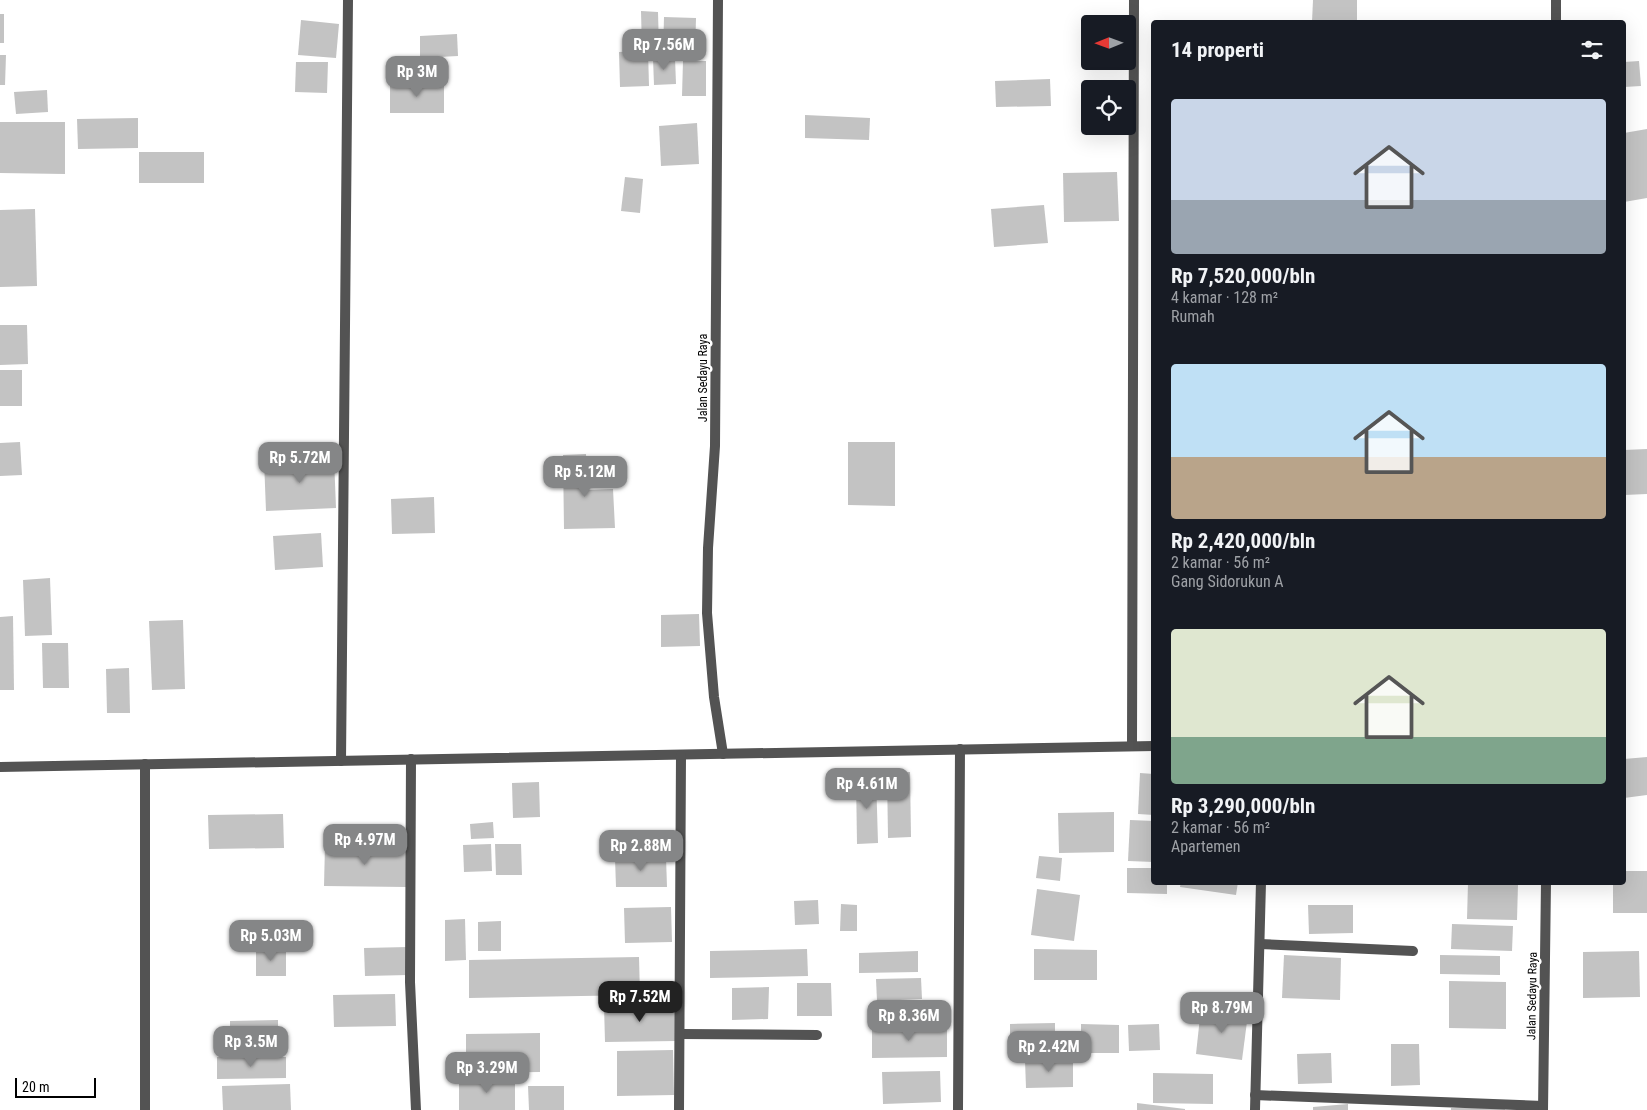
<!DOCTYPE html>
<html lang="id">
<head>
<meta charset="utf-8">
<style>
	body { margin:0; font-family:"Roboto Condensed",sans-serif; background:#20242c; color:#f1f3f6; height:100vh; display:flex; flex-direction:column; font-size:19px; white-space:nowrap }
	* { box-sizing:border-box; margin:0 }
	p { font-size:16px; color:#9ea1a6 }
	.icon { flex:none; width:28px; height:28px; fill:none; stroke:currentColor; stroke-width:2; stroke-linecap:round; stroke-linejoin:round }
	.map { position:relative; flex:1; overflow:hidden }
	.details { position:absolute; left:1151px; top:20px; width:475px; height:865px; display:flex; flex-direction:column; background:#171b24; border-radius:5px; box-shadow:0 5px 20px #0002 }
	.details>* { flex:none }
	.needle { width:32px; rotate:269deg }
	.fabs { position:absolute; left:1081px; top:15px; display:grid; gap:10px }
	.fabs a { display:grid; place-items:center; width:55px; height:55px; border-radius:5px; background:#171b24; box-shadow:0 5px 20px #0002; font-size:25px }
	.scale { position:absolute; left:15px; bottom:12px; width:81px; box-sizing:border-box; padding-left:5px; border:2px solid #000; border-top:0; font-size:14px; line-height:18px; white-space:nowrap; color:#000; -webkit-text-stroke:4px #fff; paint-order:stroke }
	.price { position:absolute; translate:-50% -42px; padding:0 11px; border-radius:10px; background:#858687; color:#fff; font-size:16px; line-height:32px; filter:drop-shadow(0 1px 2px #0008) }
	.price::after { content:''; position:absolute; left:50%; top:30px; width:15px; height:11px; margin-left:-8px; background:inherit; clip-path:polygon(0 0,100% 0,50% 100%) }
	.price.on { background:#222; color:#fff }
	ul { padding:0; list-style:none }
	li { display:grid; align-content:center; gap:10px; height:265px; padding:0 20px }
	li span { display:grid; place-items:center; height:155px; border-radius:5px; color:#555 }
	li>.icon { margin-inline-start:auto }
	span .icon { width:90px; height:90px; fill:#fffc; stroke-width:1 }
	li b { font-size:21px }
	h2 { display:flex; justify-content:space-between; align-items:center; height:60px; padding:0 20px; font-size:21px }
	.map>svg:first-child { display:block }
	.building { fill:#c3c3c3 }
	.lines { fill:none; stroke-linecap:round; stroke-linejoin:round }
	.minor { stroke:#535353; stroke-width:10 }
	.labels { text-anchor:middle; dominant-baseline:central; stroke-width:5; stroke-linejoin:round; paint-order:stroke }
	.street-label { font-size:12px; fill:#000; stroke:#fff }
</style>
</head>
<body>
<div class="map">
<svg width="1647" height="1110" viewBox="0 0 1647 1110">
	<rect width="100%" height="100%" fill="#fff"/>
	<g class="building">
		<path d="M1313 0H1357V22H1312Z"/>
		<path d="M641 11 658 12 659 49 642 50Z"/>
		<rect x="0" y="14" width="4" height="29"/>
		<path d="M664 17 696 18 695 55 663 54Z"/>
		<path d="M301 20 339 24 336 58 298 55Z"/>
		<path d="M457 34 458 56 420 58V36Z"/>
		<path d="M648 50 649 86 620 87 619 52Z"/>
		<path d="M0 55H6L5 85H0Z"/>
		<path d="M653 58H675L676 84 654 85Z"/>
		<path d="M683 61H706V96H682Z"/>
		<path d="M1639 61 1641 86 1624 87V62Z"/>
		<path d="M296 62H328L327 93 295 92Z"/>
		<path d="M1050 79 1051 106 996 107 995 81Z"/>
		<path d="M444 83V113H390V84Z"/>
		<path d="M47 90 48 112 16 114 14 92Z"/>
		<path d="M805 115 870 118 869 140 805 138Z"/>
		<path d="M138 118V148L78 149 77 119Z"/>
		<path d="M0 122H65V174L0 173Z"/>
		<path d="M697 123 699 164 661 166 659 126Z"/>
		<path d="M1647 129V198L1624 202V133Z"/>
		<rect x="139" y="152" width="65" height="31"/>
		<path d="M1117 172 1119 221 1064 222 1063 173Z"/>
		<path d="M625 177 643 179 640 213 621 211Z"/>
		<path d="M1044 205 1048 243 994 247 991 209Z"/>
		<path d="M35 209 37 286 0 287V210Z"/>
		<path d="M0 325H27L28 364 0 365Z"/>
		<rect x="0" y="370" width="22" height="36"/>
		<path d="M20 442 22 475 0 476V443Z"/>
		<path d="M848 442H895V506L848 505Z"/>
		<path d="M1647 449V494L1624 495V450Z"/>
		<path d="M586 454 587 490 613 489 615 528 564 529 563 455Z"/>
		<path d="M334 458 336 508 266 511 264 460Z"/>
		<path d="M434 497 435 533 392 534 391 499Z"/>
		<path d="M321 533 323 567 275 570 273 536Z"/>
		<path d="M50 578 52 635 25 636 23 580Z"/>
		<path d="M699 614 700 646 661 647V615Z"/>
		<path d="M13 616 14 690H0V617Z"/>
		<path d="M183 620 185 689 152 690 149 621Z"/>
		<path d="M42 643H68L69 688H43Z"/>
		<path d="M129 668 130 713H107L106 669Z"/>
		<path d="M1647 757V795L1624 798V759Z"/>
		<path d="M910 772 911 837 888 838 887 773Z"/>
		<path d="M1140 773 1154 774V815L1138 814Z"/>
		<path d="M876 776 878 843 857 844 856 777Z"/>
		<path d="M539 782 540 817 513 818 512 783Z"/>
		<path d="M1114 812V852L1059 853 1058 813Z"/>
		<path d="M283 814 284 848 209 849 208 815Z"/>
		<path d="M1130 820 1154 821V862L1128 861Z"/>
		<path d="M493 822 494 838 471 839 470 824Z"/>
		<path d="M491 844 492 871 464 872 463 845Z"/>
		<path d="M495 844H521L522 875H496Z"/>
		<path d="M325 845 406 846V887L324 886Z"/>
		<path d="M1039 856 1062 858 1060 881 1036 878Z"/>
		<path d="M666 857 667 887H616L615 858Z"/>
		<path d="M1127 868H1154V882H1167V894L1127 893Z"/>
		<path d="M1624 871H1647V913H1613V882H1624Z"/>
		<path d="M1181 882H1238L1236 895 1180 887Z"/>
		<path d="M1468 883 1518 884 1517 920 1467 919Z"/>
		<path d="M1037 889 1080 895 1074 941 1031 935Z"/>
		<path d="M818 900 819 924 795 925 794 901Z"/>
		<path d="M841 904 857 905V931H840Z"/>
		<path d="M1308 905H1353V933L1309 934Z"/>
		<path d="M671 907 672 942 625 943 624 908Z"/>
		<path d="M465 919 466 960 445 961V920Z"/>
		<path d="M501 921V951H478V922Z"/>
		<path d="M1452 924 1513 926 1512 951 1451 949Z"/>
		<path d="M408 947V975L365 976 364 948Z"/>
		<rect x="256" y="948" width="30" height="28"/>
		<path d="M807 949 808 976 710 978V951Z"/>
		<path d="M1034 949 1097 950V980H1034Z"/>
		<path d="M918 951V972L859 973V953Z"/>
		<path d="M1639 951 1640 997 1583 998V952Z"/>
		<path d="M1284 955 1341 958 1340 1000 1282 998Z"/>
		<path d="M1440 955 1500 956V975L1440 974Z"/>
		<path d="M639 957 640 995 469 998V960Z"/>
		<path d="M921 978 922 999 877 1001 876 979Z"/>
		<path d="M1449 981 1506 982V1029L1449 1028Z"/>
		<path d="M797 983H831L832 1016H797Z"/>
		<path d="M769 987 768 1019 732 1020V988Z"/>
		<path d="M395 994 396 1026 334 1027 333 995Z"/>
		<path d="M676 1004V1041L605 1042 604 1005Z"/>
		<path d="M1201 1008 1248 1014 1242 1060 1196 1054Z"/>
		<path d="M278 1020V1049L230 1050V1021Z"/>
		<path d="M1055 1023V1053H1010V1024Z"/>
		<path d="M1081 1024 1119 1025V1053H1081Z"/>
		<path d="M1159 1024 1160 1050 1129 1051 1128 1025Z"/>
		<path d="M872 1026H947V1057L872 1058Z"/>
		<path d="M540 1033V1072L466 1073V1034Z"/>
		<path d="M1391 1044H1419L1420 1085 1391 1086Z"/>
		<path d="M673 1050 674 1095 617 1096V1051Z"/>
		<path d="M1331 1053 1332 1083 1298 1084 1297 1054Z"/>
		<path d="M217 1057H286V1078L217 1079Z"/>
		<path d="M1073 1059V1087L1026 1088 1025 1060Z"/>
		<path d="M940 1071 941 1102 883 1104 882 1072Z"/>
		<path d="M1153 1073 1213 1074V1104L1153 1103Z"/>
		<rect x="459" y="1078" width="56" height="32"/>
		<path d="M290 1084 291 1110H223L222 1086Z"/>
		<path d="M528 1086H564V1110H529Z"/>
		<path d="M1137 1103 1185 1109V1110H1137Z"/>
		<path d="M1348 1104V1110H1313V1107Z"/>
		<path d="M1505 1107V1110H1451V1108Z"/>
	</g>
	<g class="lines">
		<g class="minor">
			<path d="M718 0 715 446 708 548 707 613 714 697 723 754"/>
			<path d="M1556 22V0"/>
			<path d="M1132 746 1134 0"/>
			<path d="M411 759 410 982 416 1110"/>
			<path d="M341 761 348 0"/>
			<path d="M0 767 1154 746"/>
			<path d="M1260 944 1413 951"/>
			<path d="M680 1034 817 1035"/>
			<path d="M1255 1095 1543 1106"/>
			<path d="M145 1110V764"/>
			<path d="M679 1110 681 755"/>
			<path d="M958 1110 960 749"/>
			<path d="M1255 1110 1261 882"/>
			<path d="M1543 1110 1546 882"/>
		</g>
	</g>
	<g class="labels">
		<g class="street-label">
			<text transform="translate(703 378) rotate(-90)">Jalan Sedayu Raya</text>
			<text transform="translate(1532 996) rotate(-89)">Jalan Sedayu Raya</text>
		</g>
	</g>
</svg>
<div class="fabs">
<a><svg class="needle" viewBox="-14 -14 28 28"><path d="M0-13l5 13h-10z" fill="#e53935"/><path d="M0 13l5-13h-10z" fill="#9ea1a6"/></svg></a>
<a><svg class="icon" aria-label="locate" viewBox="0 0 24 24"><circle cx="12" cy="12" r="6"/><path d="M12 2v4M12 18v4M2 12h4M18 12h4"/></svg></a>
</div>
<div class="scale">20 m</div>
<b class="price" style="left:664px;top:71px">Rp 7.56M</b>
<b class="price" style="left:417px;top:98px">Rp 3M</b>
<b class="price" style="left:300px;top:484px">Rp 5.72M</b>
<b class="price" style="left:585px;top:498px">Rp 5.12M</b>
<b class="price" style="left:867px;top:810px">Rp 4.61M</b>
<b class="price" style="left:365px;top:866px">Rp 4.97M</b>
<b class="price" style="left:641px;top:872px">Rp 2.88M</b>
<b class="price" style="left:271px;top:962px">Rp 5.03M</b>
<b class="price on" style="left:640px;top:1023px">Rp 7.52M</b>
<b class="price" style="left:1222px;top:1034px">Rp 8.79M</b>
<b class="price" style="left:909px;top:1042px">Rp 8.36M</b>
<b class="price" style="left:251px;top:1068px">Rp 3.5M</b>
<b class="price" style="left:1049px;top:1073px">Rp 2.42M</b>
<b class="price" style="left:487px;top:1094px">Rp 3.29M</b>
<section class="details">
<h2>14 properti<svg class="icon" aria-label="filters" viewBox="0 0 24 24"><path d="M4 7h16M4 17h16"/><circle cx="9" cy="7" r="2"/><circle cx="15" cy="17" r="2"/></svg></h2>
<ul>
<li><span style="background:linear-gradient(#c9d6e8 65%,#9aa5b1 0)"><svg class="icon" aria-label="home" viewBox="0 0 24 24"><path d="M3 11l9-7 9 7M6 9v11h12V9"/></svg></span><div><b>Rp 7,520,000/bln</b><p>4 kamar · 128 m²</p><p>Rumah</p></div></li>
<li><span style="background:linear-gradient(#bfe0f5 60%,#b9a48a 0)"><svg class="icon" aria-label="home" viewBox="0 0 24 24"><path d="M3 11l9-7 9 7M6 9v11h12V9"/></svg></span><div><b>Rp 2,420,000/bln</b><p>2 kamar · 56 m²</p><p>Gang Sidorukun A</p></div></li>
<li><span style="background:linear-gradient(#dfe7d0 70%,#7fa58c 0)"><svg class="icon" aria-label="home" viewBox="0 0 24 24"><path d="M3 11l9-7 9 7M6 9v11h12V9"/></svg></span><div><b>Rp 3,290,000/bln</b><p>2 kamar · 56 m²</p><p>Apartemen</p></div></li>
</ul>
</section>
</div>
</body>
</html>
